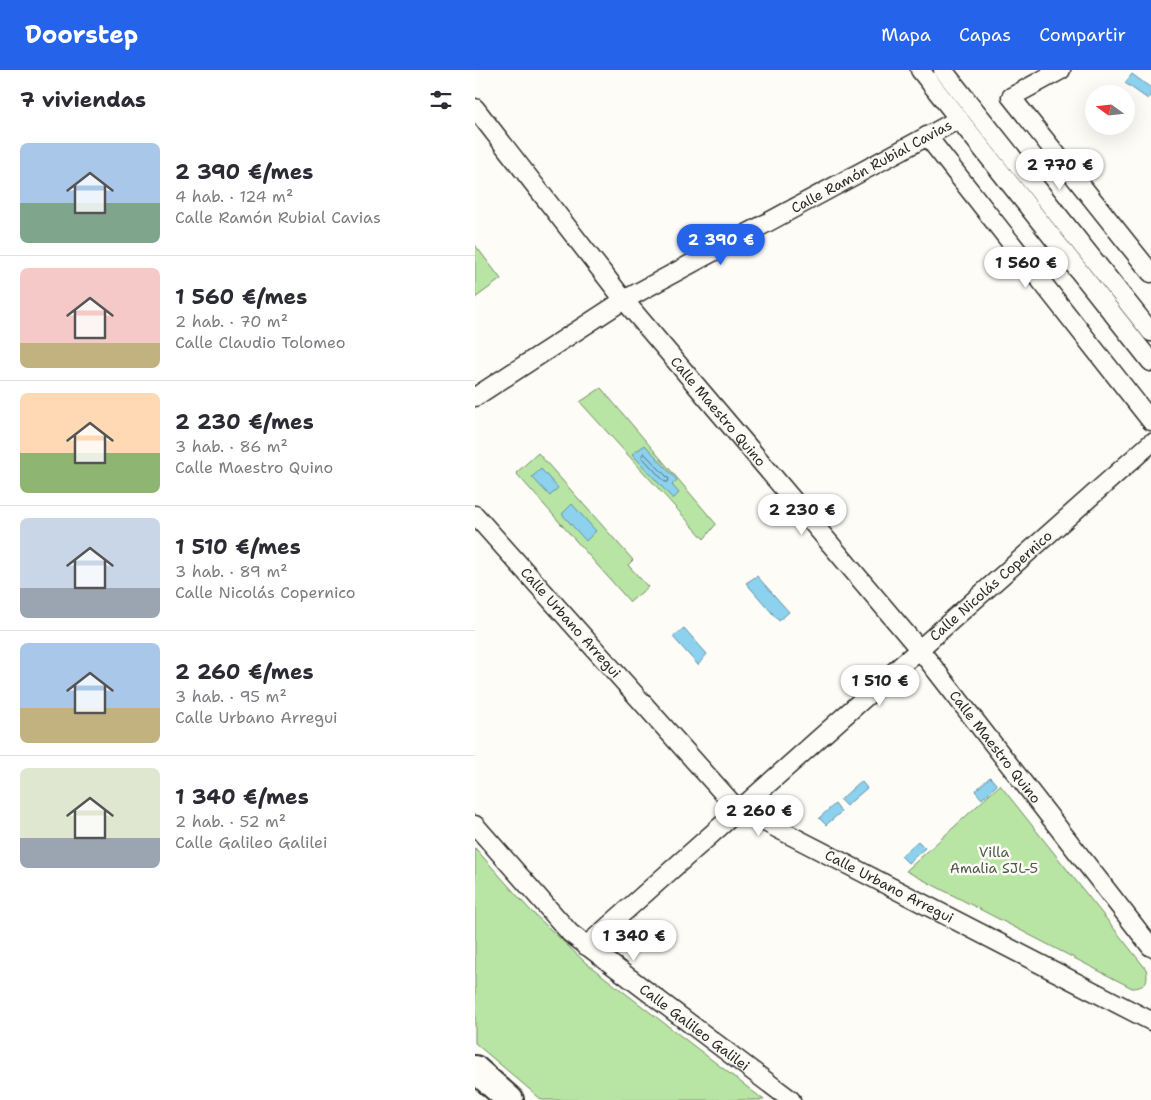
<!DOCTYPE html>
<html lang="es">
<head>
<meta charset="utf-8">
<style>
	body { margin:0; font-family:"Shantell Sans",sans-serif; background:#f7f7f7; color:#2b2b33; height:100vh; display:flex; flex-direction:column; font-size:19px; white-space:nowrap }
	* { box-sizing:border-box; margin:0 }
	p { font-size:16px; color:#7c7c81 }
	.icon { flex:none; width:28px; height:28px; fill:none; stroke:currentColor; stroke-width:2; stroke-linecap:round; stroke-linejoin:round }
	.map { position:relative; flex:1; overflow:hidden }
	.details { display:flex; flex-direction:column; background:#fff; width:475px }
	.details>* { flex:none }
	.needle { width:32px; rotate:285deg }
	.controls { position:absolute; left:610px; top:15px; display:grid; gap:10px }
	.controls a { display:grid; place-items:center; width:50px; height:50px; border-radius:50%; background:#fff; box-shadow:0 5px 20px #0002; font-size:25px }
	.price { position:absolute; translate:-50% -42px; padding:0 11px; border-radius:18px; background:#fff; color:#222; font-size:16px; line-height:32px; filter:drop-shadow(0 1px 2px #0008) }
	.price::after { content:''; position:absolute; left:50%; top:30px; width:15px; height:11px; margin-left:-8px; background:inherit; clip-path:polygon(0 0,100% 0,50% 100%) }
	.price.current { background:#2563eb; color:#fff }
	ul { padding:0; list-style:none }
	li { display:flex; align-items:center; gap:15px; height:125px; padding:0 20px }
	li+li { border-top:1px solid #e1e1e2 }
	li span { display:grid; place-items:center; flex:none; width:140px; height:100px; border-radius:8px; color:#555 }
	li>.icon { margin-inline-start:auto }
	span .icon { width:60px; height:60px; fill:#fffc; stroke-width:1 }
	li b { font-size:21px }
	h2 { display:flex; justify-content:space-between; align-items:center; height:60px; padding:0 20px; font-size:21px }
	header { display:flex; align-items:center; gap:30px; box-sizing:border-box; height:70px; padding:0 25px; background:#2563eb; color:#fff }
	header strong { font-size:24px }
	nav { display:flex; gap:28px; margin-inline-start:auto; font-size:18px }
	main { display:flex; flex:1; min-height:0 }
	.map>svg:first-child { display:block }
	.green { fill:#b8e5a3; stroke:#728867 }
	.water { fill:#8cd1ee; stroke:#658fa0 }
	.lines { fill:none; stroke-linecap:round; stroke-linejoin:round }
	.shore { stroke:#526d79; stroke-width:1 }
	.minor-casing { stroke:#2b2b2b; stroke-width:21 }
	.highway-casing { stroke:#2b2b2b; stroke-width:30 }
	.minor { stroke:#fdfcf7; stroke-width:18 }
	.highway { stroke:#fdfcf7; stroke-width:26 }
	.labels { text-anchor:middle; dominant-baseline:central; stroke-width:5; stroke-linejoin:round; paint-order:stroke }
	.street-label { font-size:14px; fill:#2b2b2b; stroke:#fdfcf7 }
	.park-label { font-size:14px; fill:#4e5a49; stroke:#fdfcf7 }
</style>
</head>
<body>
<header>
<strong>Doorstep</strong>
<nav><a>Mapa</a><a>Capas</a><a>Compartir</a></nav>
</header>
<main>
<section class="details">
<h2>7 viviendas<svg class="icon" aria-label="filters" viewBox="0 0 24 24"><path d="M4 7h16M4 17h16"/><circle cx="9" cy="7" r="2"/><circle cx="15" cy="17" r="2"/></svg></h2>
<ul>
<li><span style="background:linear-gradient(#a9c7e8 60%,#7fa58c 0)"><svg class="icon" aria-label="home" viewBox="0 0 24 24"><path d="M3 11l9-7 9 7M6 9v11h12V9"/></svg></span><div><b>2 390 €/mes</b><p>4 hab. · 124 m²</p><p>Calle Ramón Rubial Cavias</p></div></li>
<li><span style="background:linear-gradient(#f6c9c9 75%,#c2b280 0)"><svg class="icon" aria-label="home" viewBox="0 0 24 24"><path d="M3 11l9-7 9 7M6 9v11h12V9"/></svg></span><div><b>1 560 €/mes</b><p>2 hab. · 70 m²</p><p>Calle Claudio Tolomeo</p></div></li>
<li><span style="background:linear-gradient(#ffd9b3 60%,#8fb573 0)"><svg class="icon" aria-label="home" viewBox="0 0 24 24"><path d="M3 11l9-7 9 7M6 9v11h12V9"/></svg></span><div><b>2 230 €/mes</b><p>3 hab. · 86 m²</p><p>Calle Maestro Quino</p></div></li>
<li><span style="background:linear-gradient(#c9d6e8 70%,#9aa5b1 0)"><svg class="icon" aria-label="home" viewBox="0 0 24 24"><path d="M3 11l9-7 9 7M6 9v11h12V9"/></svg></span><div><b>1 510 €/mes</b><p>3 hab. · 89 m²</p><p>Calle Nicolás Copernico</p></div></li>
<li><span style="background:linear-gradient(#a9c7e8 65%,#c2b280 0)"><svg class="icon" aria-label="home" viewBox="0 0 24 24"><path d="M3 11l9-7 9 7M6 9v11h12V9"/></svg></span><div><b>2 260 €/mes</b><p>3 hab. · 95 m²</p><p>Calle Urbano Arregui</p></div></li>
<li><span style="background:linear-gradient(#dfe7d0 70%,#9aa5b1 0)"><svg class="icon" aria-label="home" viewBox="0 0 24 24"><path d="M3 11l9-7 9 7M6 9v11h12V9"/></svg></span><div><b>1 340 €/mes</b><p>2 hab. · 52 m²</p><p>Calle Galileo Galilei</p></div></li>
</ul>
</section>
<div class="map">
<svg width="676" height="1030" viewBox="0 0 676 1030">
	<rect width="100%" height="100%" fill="#fdfcf7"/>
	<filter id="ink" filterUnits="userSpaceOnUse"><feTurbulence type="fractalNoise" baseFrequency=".02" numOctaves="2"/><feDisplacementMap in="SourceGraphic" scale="10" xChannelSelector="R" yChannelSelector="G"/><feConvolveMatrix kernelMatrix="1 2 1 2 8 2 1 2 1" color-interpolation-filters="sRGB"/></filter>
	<g filter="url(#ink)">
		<g class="green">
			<path d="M0 175 26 209 0 228Z"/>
			<path d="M126 318 241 454 229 469 105 332Z"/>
			<path d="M63 383 158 490 153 495 173 517 155 532 41 403Z"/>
			<path d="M525 715 671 899C674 911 670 918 657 918L431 801Z"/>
			<path d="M0 778 55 840 111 893 289 1030H67L0 973Z"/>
		</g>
		<g class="water">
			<path d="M657 4 676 18V24L673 29 650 13Z"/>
			<path d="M170 375 202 410 197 415 204 423 198 429 157 384Z"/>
			<path d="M66 399 83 418 75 426 57 407Z"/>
			<path d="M97 434 121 461 111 471 87 444Z"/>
			<path d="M282 506 314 542 304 551 271 513Z"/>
			<path d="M209 558 232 584 223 595 198 567Z"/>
			<path d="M515 707 522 715 507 729 500 721Z"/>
			<path d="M386 711 392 718 371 736 365 730Z"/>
			<path d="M360 734 366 742 351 755 344 748Z"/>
			<path d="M443 771 450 778 433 793 426 786Z"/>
		</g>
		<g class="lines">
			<path class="shore" d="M169 383 194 409 193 412H190L167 387Z"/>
			<defs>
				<g id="minor">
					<path d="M445 0 676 292"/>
					<path d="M468 0 676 262"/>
					<path d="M586 0 536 27 676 203"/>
					<path id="s1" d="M0 38 149 230 445 580 676 877"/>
					<path d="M452 66 676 351"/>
					<path id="s2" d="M0 327 149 230 484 49"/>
					<path id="s3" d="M0 445 256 732 278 746 676 951"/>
					<path id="s4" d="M0 755 95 863 316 1030"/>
					<path id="s5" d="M111 876 676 373"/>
				</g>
				<path id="highway" d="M0 999 35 1030"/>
			</defs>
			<use href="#minor" class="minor-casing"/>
			<use href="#highway" class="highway-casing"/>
			<use href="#minor" class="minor"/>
			<use href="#highway" class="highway"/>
		</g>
	</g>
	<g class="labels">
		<g class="street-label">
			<text stroke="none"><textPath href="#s2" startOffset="459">Calle Ramón Rubial Cavias</textPath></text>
			<text stroke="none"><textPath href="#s1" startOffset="389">Calle Maestro Quino</textPath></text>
			<text stroke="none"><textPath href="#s5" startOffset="542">Calle Nicolás Copernico</textPath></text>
			<text stroke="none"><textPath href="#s3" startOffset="144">Calle Urbano Arregui</textPath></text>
			<text stroke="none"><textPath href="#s1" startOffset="824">Calle Maestro Quino</textPath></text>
			<text stroke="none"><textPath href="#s3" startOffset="564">Calle Urbano Arregui</textPath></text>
			<text stroke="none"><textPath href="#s4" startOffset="300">Calle Galileo Galilei</textPath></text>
		</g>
		<g class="park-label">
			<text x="519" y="782">Villa<tspan x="519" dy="16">Amalia SJL-5</tspan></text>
		</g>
	</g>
</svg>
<div class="controls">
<a><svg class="needle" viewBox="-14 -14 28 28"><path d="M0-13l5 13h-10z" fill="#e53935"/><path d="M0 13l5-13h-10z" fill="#7c7c81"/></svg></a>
</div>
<b class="price" style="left:585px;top:121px">2 770 €</b>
<b class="price current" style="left:246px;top:196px">2 390 €</b>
<b class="price" style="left:551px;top:219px">1 560 €</b>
<b class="price" style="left:327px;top:466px">2 230 €</b>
<b class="price" style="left:405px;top:637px">1 510 €</b>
<b class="price" style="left:284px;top:767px">2 260 €</b>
<b class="price" style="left:159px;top:892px">1 340 €</b>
</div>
</main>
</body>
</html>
